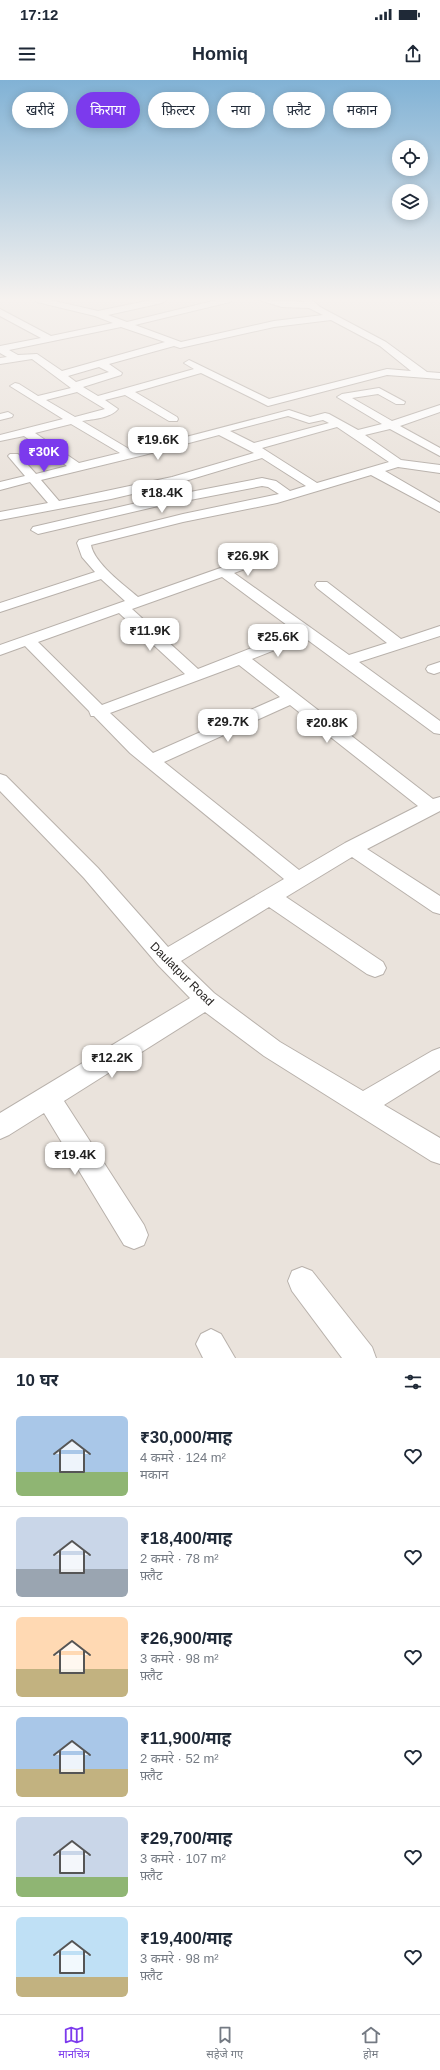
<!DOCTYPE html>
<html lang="hi">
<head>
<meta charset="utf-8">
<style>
	body { margin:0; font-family:Helvetica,"Noto Sans Devanagari",sans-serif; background:#f2f2f3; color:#1f2937; height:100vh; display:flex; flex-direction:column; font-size:15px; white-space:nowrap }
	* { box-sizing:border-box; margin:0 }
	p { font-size:13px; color:#747a83 }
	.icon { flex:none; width:22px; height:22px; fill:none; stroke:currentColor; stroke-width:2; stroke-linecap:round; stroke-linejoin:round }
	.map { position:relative; height:1278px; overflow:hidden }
	.panel { display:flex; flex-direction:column; background:#fff; flex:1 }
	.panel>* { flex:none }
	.banner { position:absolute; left:12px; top:12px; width:416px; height:36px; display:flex; gap:8px }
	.fabs { position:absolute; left:392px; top:60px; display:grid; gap:8px }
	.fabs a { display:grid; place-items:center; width:36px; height:36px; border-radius:50%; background:#fff; box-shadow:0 2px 10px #0003; font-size:20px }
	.price { position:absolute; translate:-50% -34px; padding:0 9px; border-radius:8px; background:#fff; color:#222; font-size:13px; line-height:26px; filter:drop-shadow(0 1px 2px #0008) }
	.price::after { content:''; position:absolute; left:50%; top:24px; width:12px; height:9px; margin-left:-6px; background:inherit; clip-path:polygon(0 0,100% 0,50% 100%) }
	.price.active { background:#7c3aed; color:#fff }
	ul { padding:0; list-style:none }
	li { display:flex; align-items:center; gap:12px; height:100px; padding:0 16px }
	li+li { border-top:1px solid #e0e1e3 }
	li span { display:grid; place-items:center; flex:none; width:112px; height:80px; border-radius:6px; color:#555 }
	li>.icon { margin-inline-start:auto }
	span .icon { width:48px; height:48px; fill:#fffc; stroke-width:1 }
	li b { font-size:17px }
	h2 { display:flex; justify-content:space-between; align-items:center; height:48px; padding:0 16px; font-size:17px }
	.pill { padding:0 14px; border-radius:18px; background:#fff; box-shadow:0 2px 10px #0003; font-size:14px; line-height:36px }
	.pill.active { background:#7c3aed; color:#fff }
	.status { display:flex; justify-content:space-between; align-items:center; height:28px; padding:0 20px; background:#fff; direction:ltr }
	.status svg { height:11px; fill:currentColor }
	header { display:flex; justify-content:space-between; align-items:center; height:52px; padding:0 16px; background:#fff; font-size:18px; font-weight:800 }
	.menu { display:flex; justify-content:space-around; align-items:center; height:56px; border-top:1px solid #e0e1e3; background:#fff; font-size:11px; color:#747a83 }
	.menu a { display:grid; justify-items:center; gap:2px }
	.menu .active { color:#7c3aed }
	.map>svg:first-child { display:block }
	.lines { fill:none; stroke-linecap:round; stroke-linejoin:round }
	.minor-casing { stroke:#b8b1ab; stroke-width:2 }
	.minor { fill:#fff; fill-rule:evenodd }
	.labels { text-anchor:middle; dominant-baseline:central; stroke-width:3.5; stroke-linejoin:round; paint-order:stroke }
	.near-street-label { font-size:12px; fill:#272422; stroke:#fff }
</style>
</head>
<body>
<div class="status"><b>17:12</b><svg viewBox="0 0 49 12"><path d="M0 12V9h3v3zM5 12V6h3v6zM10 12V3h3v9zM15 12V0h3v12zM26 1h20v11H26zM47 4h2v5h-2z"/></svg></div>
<header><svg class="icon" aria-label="menu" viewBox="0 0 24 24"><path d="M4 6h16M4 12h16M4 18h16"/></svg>Homiq<svg class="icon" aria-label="share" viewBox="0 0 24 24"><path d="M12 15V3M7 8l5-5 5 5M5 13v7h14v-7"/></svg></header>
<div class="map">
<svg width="440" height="1278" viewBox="0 0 440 1278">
	<rect width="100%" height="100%" fill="#eae3dc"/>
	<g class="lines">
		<defs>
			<g id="minor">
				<path d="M36 220H50L98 231 151 220H166L162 223 108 235 127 242 217 220H231L230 222 135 245 181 262 274 241 323 235 309 228 282 227 259 220 305 222 304 220H312L320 227 386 262 427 292 440 293V299L387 295 268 326 201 293 135 312 177 337 178 339 177 341H169L125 315 105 320 118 329C111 338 93 339 82 341L129 369H140L289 330 310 337 325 333 329 334 358 350 382 344 337 317 342 314 379 308 405 322 404 324H396L378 314 352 318 392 341 440 325V332L400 346 440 368V376L390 349 365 355 401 380 440 385V393L398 387 385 391 440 423V432L371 395 277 423 183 442 91 465C94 483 124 505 138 517L260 474H270L272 477 270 480 234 493 349 575 387 563 317 508 315 505 317 502H327L401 559 440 546V556L359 582 440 641V654L434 653 305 558 252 579 433 719 440 717V731L367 769 440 816V834L433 832 352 777 286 817 383 882 386 888 383 894 375 897 367 894 269 827 181 881 214 913 280 962 363 1011 432 971 440 968V990L384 1025 440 1058V1084L431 1081 264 976 205 932 64 1021 144 1145 148 1155 144 1165 134 1169 124 1165 44 1033 9 1055 0 1059V1033L190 918 158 885 84 798 0 711V694L6 696 98 788 168 867 284 799 130 673 94 636H91L89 631 25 566 0 575V565L125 521 101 499 0 532V523L95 492 82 477 77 463 79 460 183 434 279 414 268 407 262 406 154 427 38 454 31 450 33 447 154 419 262 398 276 401 290 411 306 406 262 378 175 404 111 419 0 440V432L48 423 30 402 0 410V402L25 396 8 376 10 374H18L36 394 67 386 24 356 0 361V355L63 339 10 306 15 303 19 304 38 316 71 308 32 279 0 284V278L7 277 0 273V266L41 258 0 236V229L51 256 113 243 95 236 37 222ZM331 240 380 266 411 291 387 289 269 319 189 280 184 283 194 289 98 316 83 307 121 295 122 293 109 284 174 266 180 268 274 247ZM121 247 165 262 62 291 37 274 18 275 9 270ZM99 287 109 292 76 302 68 296ZM77 312 105 329 75 337 46 320ZM288 336 309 343 323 340 329 343 254 363 230 351ZM71 344 120 373 79 383 35 353ZM337 347 389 382 317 403 262 368ZM219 355 254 373 172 397 59 421 41 400 144 375ZM222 497 295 551 198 589 132 529ZM119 533 185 594 102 625 38 562ZM239 585 280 617 153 673 110 633ZM290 625 418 726 345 763 299 790 164 682Z"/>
				<path d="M8 332 13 335 12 337 0 340V334Z"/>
				<path d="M440 582V592L434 594 428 592 426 589 428 586Z"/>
				<path d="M302 1187 312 1191 372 1267 376 1278H342L292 1211 288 1201 292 1191Z"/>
				<path d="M211 1249 221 1254 235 1278H203L196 1264 201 1254Z"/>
			</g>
		</defs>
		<use href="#minor" class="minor-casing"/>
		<use href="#minor" class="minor"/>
	</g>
	<linearGradient id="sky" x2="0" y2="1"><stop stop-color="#81b2d5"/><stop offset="0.55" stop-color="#f6f2ef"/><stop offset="1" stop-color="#f6f2ef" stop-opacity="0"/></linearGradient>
	<rect width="440" height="399" fill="url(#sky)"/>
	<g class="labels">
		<g class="near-street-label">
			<text transform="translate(182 894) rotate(45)">Daulatpur Road</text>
		</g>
	</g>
</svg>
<div class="fabs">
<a><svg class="icon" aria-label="locate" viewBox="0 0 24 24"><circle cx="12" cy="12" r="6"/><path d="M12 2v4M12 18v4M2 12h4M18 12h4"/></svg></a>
<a><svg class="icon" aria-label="layers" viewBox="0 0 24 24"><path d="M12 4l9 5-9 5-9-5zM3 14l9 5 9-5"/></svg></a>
</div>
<b class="price" style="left:158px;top:381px">₹19.6K</b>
<b class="price active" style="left:44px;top:393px">₹30K</b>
<b class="price" style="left:162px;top:434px">₹18.4K</b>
<b class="price" style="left:248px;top:497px">₹26.9K</b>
<b class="price" style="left:150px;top:572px">₹11.9K</b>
<b class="price" style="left:278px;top:578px">₹25.6K</b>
<b class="price" style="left:228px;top:663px">₹29.7K</b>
<b class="price" style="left:327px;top:664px">₹20.8K</b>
<b class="price" style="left:112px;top:999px">₹12.2K</b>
<b class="price" style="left:75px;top:1096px">₹19.4K</b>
<div class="banner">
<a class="pill">खरीदें</a>
<a class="pill active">किराया</a>
<a class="pill">फ़िल्टर</a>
<a class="pill">नया</a>
<a class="pill">फ़्लैट</a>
<a class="pill">मकान</a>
</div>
</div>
<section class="panel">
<h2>10 घर<svg class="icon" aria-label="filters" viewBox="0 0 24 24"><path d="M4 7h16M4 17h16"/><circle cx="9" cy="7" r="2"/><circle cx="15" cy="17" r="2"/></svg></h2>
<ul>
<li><span style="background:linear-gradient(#a9c7e8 70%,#8fb573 0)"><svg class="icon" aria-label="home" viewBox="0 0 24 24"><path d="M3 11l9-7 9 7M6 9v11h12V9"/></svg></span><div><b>₹30,000/माह</b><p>4 कमरे · 124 m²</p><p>मकान</p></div><svg class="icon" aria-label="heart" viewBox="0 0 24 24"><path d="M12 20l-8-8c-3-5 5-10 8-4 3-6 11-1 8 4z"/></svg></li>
<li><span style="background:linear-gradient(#c9d6e8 65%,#9aa5b1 0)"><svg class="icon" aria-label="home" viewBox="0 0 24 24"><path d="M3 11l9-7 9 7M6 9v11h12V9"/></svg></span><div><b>₹18,400/माह</b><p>2 कमरे · 78 m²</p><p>फ़्लैट</p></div><svg class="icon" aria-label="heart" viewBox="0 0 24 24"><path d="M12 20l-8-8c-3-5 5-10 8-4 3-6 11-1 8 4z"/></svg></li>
<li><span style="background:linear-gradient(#ffd9b3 65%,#c2b280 0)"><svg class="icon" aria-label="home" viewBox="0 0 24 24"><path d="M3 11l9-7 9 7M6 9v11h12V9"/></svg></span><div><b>₹26,900/माह</b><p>3 कमरे · 98 m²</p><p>फ़्लैट</p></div><svg class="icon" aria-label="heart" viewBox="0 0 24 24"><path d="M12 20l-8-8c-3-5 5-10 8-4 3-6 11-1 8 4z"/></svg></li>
<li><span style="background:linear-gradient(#a9c7e8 65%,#c2b280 0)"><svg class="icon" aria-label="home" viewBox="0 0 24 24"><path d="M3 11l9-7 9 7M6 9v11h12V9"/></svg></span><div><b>₹11,900/माह</b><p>2 कमरे · 52 m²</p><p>फ़्लैट</p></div><svg class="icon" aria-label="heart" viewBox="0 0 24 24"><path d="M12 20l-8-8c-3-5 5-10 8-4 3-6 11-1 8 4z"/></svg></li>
<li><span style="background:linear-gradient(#c9d6e8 75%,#8fb573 0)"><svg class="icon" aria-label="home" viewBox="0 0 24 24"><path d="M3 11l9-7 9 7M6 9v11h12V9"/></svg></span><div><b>₹29,700/माह</b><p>3 कमरे · 107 m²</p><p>फ़्लैट</p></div><svg class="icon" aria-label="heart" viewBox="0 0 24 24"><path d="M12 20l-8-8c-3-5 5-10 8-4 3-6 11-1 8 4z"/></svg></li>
<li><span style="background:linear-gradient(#bfe0f5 75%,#c2b280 0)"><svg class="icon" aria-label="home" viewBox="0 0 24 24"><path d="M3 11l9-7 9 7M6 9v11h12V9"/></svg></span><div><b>₹19,400/माह</b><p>3 कमरे · 98 m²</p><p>फ़्लैट</p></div><svg class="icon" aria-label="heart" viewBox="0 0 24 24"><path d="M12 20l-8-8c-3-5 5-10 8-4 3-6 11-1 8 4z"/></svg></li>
</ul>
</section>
<nav class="menu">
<a class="active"><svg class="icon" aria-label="map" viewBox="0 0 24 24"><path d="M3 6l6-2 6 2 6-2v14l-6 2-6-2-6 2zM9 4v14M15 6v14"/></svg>मानचित्र</a>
<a><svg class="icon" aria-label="saved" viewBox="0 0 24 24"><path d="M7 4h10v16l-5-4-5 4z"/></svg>सहेजे गए</a>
<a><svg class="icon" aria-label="home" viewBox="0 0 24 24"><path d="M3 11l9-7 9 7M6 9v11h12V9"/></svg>होम</a>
</nav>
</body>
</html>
